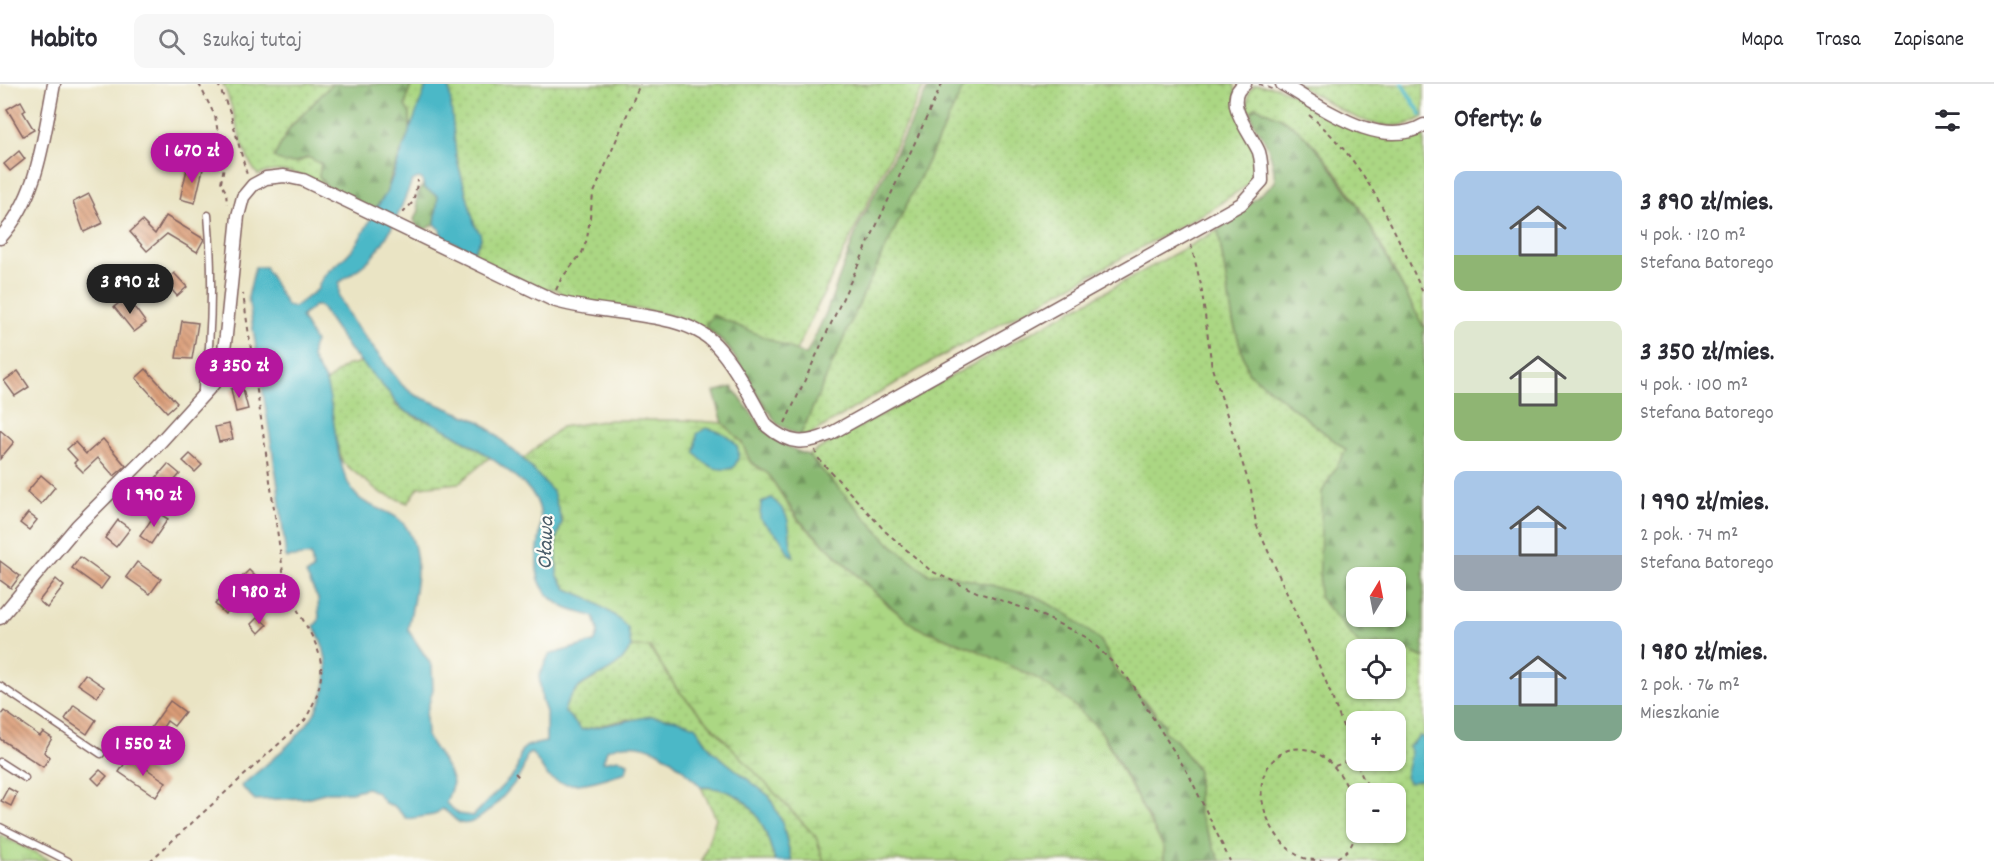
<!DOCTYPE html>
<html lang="pl">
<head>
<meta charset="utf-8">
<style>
	body { margin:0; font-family:Dekko,sans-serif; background:#f7f7f7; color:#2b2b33; height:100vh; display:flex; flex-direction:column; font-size:22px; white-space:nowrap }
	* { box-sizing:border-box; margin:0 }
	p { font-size:20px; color:#7c7c81 }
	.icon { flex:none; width:33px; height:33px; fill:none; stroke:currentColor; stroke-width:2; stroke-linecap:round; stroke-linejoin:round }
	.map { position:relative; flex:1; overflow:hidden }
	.details { display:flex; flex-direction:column; background:#fff; width:570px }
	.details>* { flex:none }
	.needle { width:39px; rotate:10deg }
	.tools { position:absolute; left:1346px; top:483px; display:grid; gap:12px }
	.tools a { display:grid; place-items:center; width:60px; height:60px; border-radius:12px; background:#fff; box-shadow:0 2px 4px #0004; font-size:30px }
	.price { position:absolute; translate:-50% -51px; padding:0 14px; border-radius:21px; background:#b5179e; color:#fff; font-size:20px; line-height:39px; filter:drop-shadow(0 2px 3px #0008) }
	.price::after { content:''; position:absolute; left:50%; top:36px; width:18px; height:14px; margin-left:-9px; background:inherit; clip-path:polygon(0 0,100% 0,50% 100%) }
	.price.on { background:#222; color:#fff }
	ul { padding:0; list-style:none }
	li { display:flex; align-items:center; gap:18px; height:150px; padding:0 30px }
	li span { display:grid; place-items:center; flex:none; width:168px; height:120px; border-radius:12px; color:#555 }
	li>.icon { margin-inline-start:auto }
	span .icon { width:72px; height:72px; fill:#fffc; stroke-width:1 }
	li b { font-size:26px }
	h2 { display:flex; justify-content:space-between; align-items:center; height:72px; padding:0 30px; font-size:26px }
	header { display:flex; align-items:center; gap:36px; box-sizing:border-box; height:84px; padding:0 30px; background:#fff; border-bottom:2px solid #e1e1e2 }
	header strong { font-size:28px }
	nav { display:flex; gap:33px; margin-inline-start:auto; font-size:21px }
	.search { width:420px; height:54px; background:#f7f7f7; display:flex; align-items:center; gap:15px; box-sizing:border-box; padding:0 21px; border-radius:12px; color:#7c7c81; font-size:22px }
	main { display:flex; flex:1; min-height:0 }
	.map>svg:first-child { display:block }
	.grass { fill:url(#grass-dots); stroke:#7a7b57; stroke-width:1.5; fill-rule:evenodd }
	.forest { fill:url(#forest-firs); stroke:#696c4e; stroke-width:1.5; fill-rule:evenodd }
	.wetland { fill:url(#wetland-marsh); stroke:#7a7b57; stroke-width:1.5 }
	.park { fill:url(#park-tufts); stroke:#7a7b57; stroke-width:1.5 }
	.water { fill:#4bb8c7; stroke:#4a6c79; stroke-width:1.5; fill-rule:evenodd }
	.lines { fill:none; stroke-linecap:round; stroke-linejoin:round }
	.stream { stroke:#4bb8c7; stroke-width:4 }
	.building { fill:url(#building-back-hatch) }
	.service-casing { stroke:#826461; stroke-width:9 }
	.minor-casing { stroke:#826461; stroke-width:15 }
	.path { stroke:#826461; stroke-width:2; stroke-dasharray:4.5 4.5; stroke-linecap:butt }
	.service { stroke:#fff; stroke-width:6 }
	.minor { stroke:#fff; stroke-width:12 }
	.labels { text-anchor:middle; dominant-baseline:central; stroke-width:4.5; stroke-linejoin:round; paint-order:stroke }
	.water-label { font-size:22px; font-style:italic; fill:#4a5c69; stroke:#fdfcf7 }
</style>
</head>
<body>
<header>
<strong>Habito</strong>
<div class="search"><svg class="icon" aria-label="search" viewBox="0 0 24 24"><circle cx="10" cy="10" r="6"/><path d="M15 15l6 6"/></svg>Szukaj tutaj</div>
<nav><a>Mapa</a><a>Trasa</a><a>Zapisane</a></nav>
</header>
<main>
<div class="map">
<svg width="1424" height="777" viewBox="0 0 1424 777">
	<defs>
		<pattern id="grass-dots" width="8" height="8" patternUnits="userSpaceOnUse" patternTransform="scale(1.5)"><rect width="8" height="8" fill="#abd783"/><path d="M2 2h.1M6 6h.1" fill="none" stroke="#95b871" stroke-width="1.8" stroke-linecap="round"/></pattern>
		<pattern id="forest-firs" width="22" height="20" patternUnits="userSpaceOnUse" patternTransform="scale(1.5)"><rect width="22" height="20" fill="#88b871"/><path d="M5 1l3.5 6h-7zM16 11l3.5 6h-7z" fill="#71955d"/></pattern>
		<pattern id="wetland-marsh" width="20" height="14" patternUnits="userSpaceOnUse" patternTransform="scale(1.5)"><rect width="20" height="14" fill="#abd783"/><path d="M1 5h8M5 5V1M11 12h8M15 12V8" fill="none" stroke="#95b871"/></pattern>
		<pattern id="park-tufts" width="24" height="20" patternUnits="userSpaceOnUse" patternTransform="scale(1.5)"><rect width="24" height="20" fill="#abd783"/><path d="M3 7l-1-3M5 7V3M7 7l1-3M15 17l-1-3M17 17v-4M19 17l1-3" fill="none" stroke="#95b871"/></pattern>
		<pattern id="building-back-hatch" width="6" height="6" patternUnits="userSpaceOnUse" patternTransform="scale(1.5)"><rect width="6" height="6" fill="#da9c77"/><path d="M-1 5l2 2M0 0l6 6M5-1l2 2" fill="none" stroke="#b37f62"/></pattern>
	</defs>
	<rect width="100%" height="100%" fill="#fdfcf7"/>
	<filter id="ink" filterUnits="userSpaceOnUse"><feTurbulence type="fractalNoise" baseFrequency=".0167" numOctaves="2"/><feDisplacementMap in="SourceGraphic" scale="12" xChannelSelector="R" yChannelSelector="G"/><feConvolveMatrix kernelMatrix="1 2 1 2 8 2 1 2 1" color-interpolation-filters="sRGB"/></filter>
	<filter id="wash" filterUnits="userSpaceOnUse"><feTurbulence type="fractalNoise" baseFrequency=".008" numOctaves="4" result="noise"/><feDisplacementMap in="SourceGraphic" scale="24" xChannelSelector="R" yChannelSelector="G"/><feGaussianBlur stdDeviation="1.35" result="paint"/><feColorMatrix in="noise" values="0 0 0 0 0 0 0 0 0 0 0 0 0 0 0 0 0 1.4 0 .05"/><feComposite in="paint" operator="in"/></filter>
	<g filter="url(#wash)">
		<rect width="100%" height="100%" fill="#eae4c4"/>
		<g class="grass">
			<path d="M223 0H332L290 43 274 73 297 79 308 73 321 80 319 92 326 102C303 91 283 81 258 91 240 70 236 27 223 0Z"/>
			<path d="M411 0H925L766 329C755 310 746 289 734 272 698 221 623 226 567 216 559 204 555 203 541 206L470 173 481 155 475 143 456 72 410 47V30L405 22Z"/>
			<path d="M965 0H1234C1238 24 1271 83 1247 101 1238 108 1226 114 1217 122L931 278 806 353 800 352 862 213Z"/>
			<path d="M1296 0H1424V33C1378 60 1336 20 1296 0Z"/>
			<path d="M1255 1 1277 3 1382 52H1424V244C1388 178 1356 100 1300 47 1287 36 1272 30 1256 23L1251 28 1247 25 1249 7Z"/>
			<path d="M1218 146 1233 237 1248 288 1346 366 1322 408 1359 560H1394L1424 574V777H1220L1198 728V686L1176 656 1163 647 1155 627 1128 603 1115 586 1101 557 1035 512 941 489 930 491 887 457 808 371ZM1356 566H1395V604H1356ZM1356 638H1395V676H1356ZM1356 710H1395V748H1356Z"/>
			<path d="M362 278 391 311 396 322 417 334 439 341 490 373 459 399 419 403 408 419 381 409 343 379 337 362 326 298 345 282Z"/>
			<path d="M631 563H649L677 605 816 753 824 777H792L782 738 769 712 712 667 695 642 627 635 582 646 564 627C574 595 599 597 620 578 624 575 628 568 631 563Z"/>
			<path d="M701 703C750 704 763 735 775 777H702L716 734Z"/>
		</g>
		<g class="forest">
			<path d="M332 0H411L405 22 410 30V47L391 92 386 110 374 126 326 102 319 92 321 80 308 73C295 80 286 82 274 73L290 44Z"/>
			<path d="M930 0H965L862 213 800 352 777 340 727 261 705 241 713 231 806 271 826 229 858 143Z"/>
			<path d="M1256 23 1279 33 1299 46 1323 72 1364 131 1424 244V574L1394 560H1359L1319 513 1322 408 1346 366 1248 288 1233 237 1218 146 1275 98C1274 83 1272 71 1265 57 1258 44 1254 45 1251 28ZM1356 494H1395V532H1356Z"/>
			<path d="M423 101 438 112 435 140 426 145 417 143 414 135 419 127C415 116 416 110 423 101Z"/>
			<path d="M732 303C758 337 765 357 808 371L887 457 929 491 941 489 1035 512 1067 530 1101 557 1115 586 1165 641 1163 647 1176 656 1198 687V728L1220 777H1164V764L1109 660 1100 646 1070 618 974 565 916 543 889 521 799 436 768 390 750 377 742 359 723 339 714 308Z"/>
		</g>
		<path class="wetland" d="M610 336H684L723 339 742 359 750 378 768 390 798 436 889 522 916 543 974 565 1036 594 1070 618 1100 646 1164 764V777H824L816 753 677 605 650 563H631L628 544 588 514 567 505 557 491 556 456 562 438 553 409 523 375 561 343Z"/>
		<path class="park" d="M0 751 52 777H0Z"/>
		<g class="water">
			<path d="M427 0H449L456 72 475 142 480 149 481 155 473 168 441 152 440 145 435 140 438 112 424 104 422 95 418 94 412 97C401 124 391 151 372 173 363 183 350 190 339 199V213L353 238 402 301 415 311 481 338 523 375 553 408 562 438 556 456 557 491 567 505 588 514 614 531 628 544 631 563C628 568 624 575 620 578 599 597 573 595 564 627L582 646 651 632 674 635 695 642 712 667 769 712 782 738 792 777H775C763 735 750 704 701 703 676 677 646 648 607 666L603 678 618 675 628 679 626 688C605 694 567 710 548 692 541 685 539 676 531 669L527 671C525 677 524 684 521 689 514 703 477 745 461 739 454 737 450 728 442 725L434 731 407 735 394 722 385 719 376 708 367 704 351 708H328L306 714 255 716 241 702C292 658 355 616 314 542L319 536 318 515 306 490 313 486 311 471 286 474 278 402 248 213 255 183H265L287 222 294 223 318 205C322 187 336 183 348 170 365 153 371 128 386 110ZM314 222H320L349 265 391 311C401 332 421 332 439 342 463 354 520 391 534 412 557 447 510 492 564 523 573 528 585 529 594 533 598 544 600 549 594 558L549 571 539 592 542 617 546 628V658L527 662 521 667 516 688 473 732 459 730 446 719 453 699 449 687 427 653 426 631 433 605 432 582 408 546C413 514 425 479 409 448 397 424 371 427 357 412 334 389 336 328 326 299 320 284 305 275 315 258L301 233Z"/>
			<path d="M706 344C727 348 749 362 733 384 716 388 706 382 695 369L697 350Z"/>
			<path d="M771 414C797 434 785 447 794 473L789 470 781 455 760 435 761 419Z"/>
			<path d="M1420 652 1424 654V695L1409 699 1405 693 1411 668 1409 662Z"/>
		</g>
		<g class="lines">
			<path class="stream" d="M1402 0 1421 30"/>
		</g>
		<g id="blocks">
			<g class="building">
				<path d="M21 17 26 26 23 28 34 46 23 52 7 25Z"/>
				<path d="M19 67 25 75 10 87 4 80Z"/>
				<path d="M188 81 203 85 195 119 180 115Z"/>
				<path d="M89 110 103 139 84 148 73 118Z"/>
				<path d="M166 132 204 155 197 168 167 150 147 167 130 148 142 137 155 150Z"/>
				<path d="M174 189 187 203 177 212 165 198Z"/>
				<path d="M127 213 146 239 134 248 114 223Z"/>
				<path d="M182 237 198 239 192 275 176 274Z"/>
				<path d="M146 285 177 319 167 328 136 294Z"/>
				<path d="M18 287 29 303 15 312 4 297Z"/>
				<path d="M242 302 248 325 236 328 231 305Z"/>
				<path d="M229 340 233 355 219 358 215 343Z"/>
				<path d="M0 346 14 358 0 375Z"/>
				<path d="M103 355 126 382 114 392 98 374 83 388 74 379 77 376 67 365 75 358 86 370Z"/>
				<path d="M190 370 202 381 195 388 183 377Z"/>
				<path d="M168 380 180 390 152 423 140 412Z"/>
				<path d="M41 391 55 403 41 420 27 408Z"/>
				<path d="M28 429 37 436 29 446 20 439Z"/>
				<path d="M160 430 168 435 151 460 140 452 153 433Z"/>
				<path d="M118 436 130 445 116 463 105 454Z"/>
				<path d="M80 473 109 494 101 505 72 484Z"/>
				<path d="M0 477 20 492 11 504 0 496Z"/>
				<path d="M137 478 161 495 150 510 126 493Z"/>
				<path d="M249 486 259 496 225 530 215 520Z"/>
				<path d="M56 495 64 502 47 524 39 517Z"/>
				<path d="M258 533 267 541 259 549 251 540Z"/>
				<path d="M85 590 104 603 97 613 78 600Z"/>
				<path d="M170 617 185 628 174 642 167 637 158 651 150 645Z"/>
				<path d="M74 621 96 636 87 650 65 635Z"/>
				<path d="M4 627 40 652 43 648 52 654 44 668 50 673 43 683 0 655V632Z"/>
				<path d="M129 673 166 698 156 713 119 688Z"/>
				<path d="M100 686 107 692 99 701 92 694Z"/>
				<path d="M8 704 17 709 11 722 1 717Z"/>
			</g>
		</g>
	</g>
	<g filter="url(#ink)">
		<use href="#blocks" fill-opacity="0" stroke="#826461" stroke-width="1.5"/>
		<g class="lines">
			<defs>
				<g id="service">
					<path d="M202 309C201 294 207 278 209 263 212 218 212 175 208 131"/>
					<path d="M0 602 101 670"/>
					<path d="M0 678 25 694"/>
					<path d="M0 743 68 777"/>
				</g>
				<g id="minor">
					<path d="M1282 0C1320 21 1379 68 1424 41"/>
					<path d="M0 154C39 111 43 55 54 0"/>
					<path d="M0 534 77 442 155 364 214 299 222 280 226 251 238 132 243 113 253 101 266 94 284 92 303 96 553 216C599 232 683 225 715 260 737 283 751 315 767 342 789 361 805 361 830 350L1241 120 1262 97C1262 87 1262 78 1259 68 1252 51 1220 15 1245 0"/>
				</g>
			</defs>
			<use href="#service" class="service-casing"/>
			<use href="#minor" class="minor-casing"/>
			<g class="path">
				<path d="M199 0 215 32 224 82 221 99 226 108 227 120"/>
				<path d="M218 0 230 28 247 91"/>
				<path d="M1259 0 1272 5"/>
				<path d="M1309 31C1367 78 1394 145 1424 211"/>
				<path d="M403 129 413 118 418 96"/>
				<path d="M1191 161 1201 201 1212 284 1251 406 1256 440 1325 595 1362 692 1373 710"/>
				<path d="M556 206 561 195 582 169 587 155 593 111 640 0"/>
				<path d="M785 339 942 0"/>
				<path d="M815 366 817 373 886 448 931 487 979 509 1032 527 1088 554 1127 593 1189 691 1230 777"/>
				<path d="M1335 682 1355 674"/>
				<path d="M515 689 519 693"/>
				<path d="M150 777 305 636C344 567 303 554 284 494L243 210"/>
				<path d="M1324 777C1317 776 1308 776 1301 773 1275 761 1254 718 1264 691 1268 680 1277 670 1288 666 1332 654 1366 721 1353 757 1350 767 1339 773 1330 777"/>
			</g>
			<use href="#service" class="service"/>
			<use href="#minor" class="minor"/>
		</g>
	</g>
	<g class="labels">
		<g class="water-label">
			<text transform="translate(547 459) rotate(-88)">Oława</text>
		</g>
	</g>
</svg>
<div class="tools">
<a><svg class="needle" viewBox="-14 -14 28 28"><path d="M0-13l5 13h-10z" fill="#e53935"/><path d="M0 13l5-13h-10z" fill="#7c7c81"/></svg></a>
<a><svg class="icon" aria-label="locate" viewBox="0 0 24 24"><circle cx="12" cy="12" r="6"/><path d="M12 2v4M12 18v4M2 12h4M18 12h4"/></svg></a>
<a>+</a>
<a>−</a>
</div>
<b class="price" style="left:192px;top:100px">1 670 zł</b>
<b class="price on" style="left:130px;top:231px">3 890 zł</b>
<b class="price" style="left:239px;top:315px">3 350 zł</b>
<b class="price" style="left:154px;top:444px">1 990 zł</b>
<b class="price" style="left:259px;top:541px">1 980 zł</b>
<b class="price" style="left:143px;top:693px">1 550 zł</b>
</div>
<section class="details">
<h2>Oferty: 6<svg class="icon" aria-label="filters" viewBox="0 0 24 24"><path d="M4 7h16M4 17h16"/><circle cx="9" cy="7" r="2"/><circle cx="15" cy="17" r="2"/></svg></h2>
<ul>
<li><span style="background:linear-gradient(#a9c7e8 70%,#8fb573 0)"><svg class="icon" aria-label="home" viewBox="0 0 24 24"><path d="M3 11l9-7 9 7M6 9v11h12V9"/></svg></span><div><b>3 890 zł/mies.</b><p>4 pok. · 120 m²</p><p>Stefana Batorego</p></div></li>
<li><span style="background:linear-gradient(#dfe7d0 60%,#8fb573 0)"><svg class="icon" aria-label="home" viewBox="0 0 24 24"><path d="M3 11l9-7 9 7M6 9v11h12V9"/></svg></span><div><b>3 350 zł/mies.</b><p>4 pok. · 100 m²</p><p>Stefana Batorego</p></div></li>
<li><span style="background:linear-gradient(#a9c7e8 70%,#9aa5b1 0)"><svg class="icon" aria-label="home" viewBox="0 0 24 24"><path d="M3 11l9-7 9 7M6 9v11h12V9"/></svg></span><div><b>1 990 zł/mies.</b><p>2 pok. · 74 m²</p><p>Stefana Batorego</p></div></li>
<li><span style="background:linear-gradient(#a9c7e8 70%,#7fa58c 0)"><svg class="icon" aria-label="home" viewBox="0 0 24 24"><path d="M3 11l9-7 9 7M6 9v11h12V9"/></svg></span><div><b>1 980 zł/mies.</b><p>2 pok. · 76 m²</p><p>Mieszkanie</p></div></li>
</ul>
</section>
</main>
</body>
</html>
